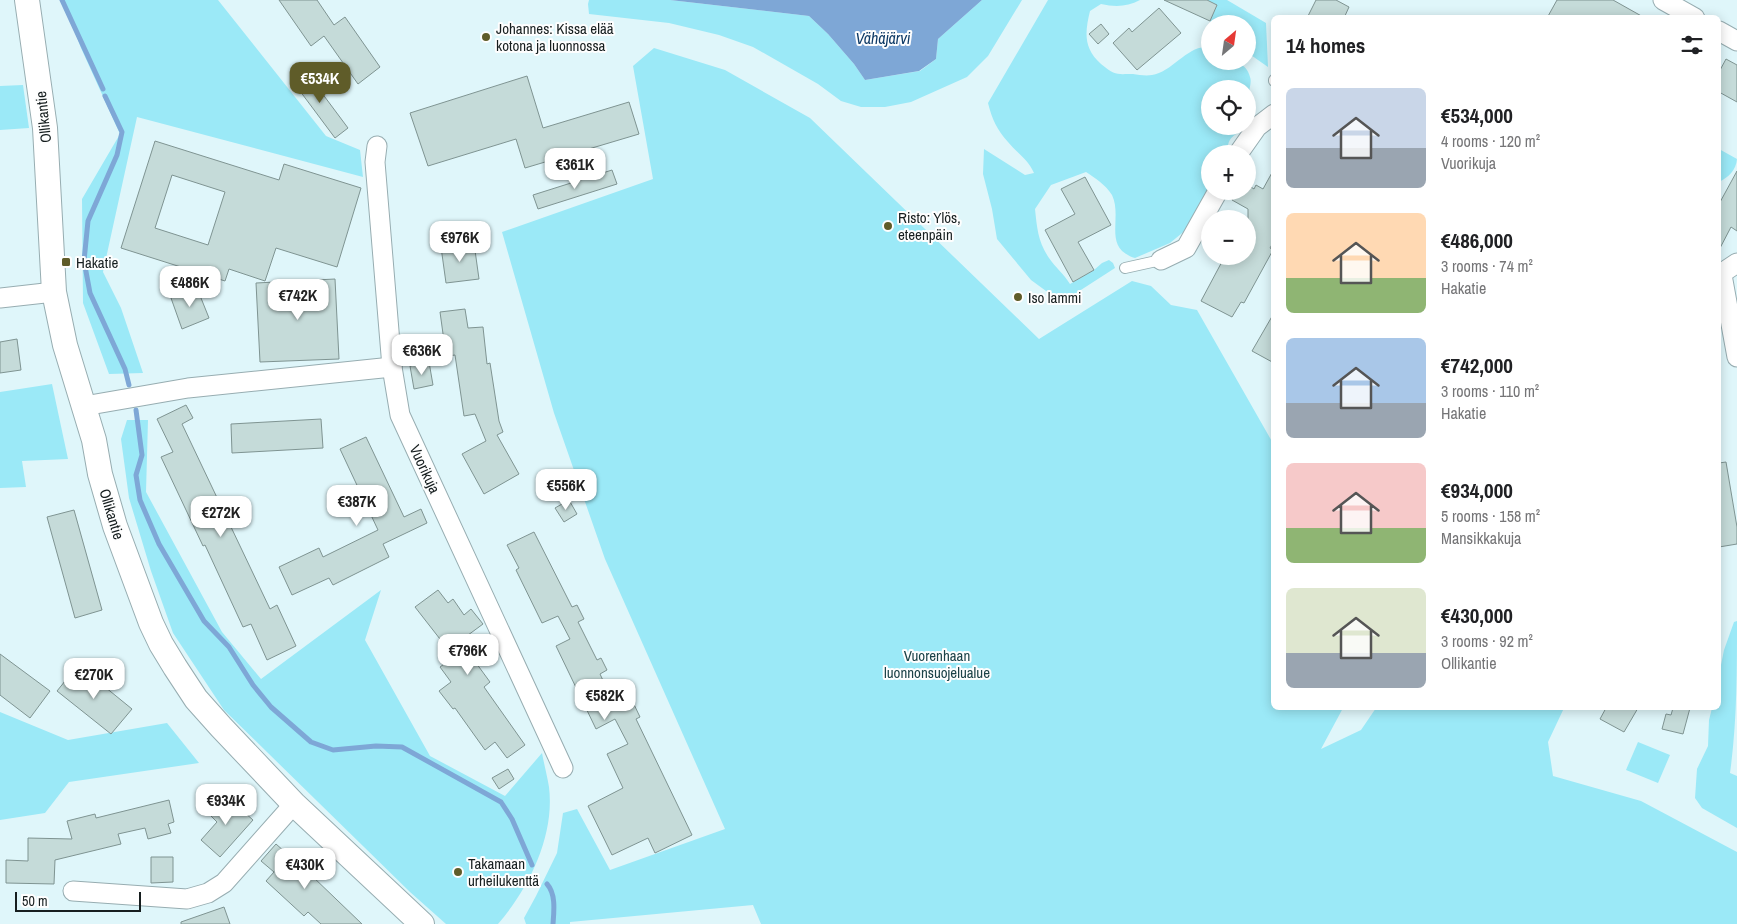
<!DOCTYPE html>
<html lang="en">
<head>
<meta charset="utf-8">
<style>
	body { margin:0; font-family:"Archivo Narrow",sans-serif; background:#f2f2f2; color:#202124; height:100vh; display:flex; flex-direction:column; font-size:19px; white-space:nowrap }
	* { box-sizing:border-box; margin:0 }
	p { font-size:16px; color:#757577 }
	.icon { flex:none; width:28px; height:28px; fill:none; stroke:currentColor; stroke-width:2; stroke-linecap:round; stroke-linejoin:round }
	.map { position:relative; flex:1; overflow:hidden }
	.details { position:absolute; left:1271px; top:15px; width:450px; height:695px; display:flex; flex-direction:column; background:#fff; border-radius:8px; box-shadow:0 2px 12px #0003 }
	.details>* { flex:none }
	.needle { width:32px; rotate:29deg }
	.controls { position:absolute; left:1201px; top:15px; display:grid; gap:10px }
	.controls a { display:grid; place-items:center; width:55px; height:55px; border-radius:50%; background:#fff; box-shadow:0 2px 12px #0003; font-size:25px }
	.scale { position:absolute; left:15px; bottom:12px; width:126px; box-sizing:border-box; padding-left:5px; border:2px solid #161e1f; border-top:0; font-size:14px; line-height:18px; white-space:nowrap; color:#161e1f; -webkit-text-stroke:4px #fefefe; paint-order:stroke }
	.price { position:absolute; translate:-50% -42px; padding:0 11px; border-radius:10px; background:#fff; color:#222; font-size:16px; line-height:32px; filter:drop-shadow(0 1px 2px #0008) }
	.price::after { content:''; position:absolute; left:50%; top:30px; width:15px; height:11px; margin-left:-8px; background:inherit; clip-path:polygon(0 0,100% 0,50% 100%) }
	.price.selected { background:#5f5c29; color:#fff }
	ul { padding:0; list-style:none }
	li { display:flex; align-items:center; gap:15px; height:125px; padding:0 15px }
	li span { display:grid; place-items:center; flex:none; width:140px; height:100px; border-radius:8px; color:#555 }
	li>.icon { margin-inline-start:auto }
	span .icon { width:60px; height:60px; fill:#fffc; stroke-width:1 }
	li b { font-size:21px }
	h2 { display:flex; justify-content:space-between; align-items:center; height:60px; padding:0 15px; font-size:21px }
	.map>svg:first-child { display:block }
	.green { fill:#9be9f7 }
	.water { fill:#7ea7d6 }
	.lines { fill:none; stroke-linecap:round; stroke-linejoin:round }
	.stream { stroke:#7ea7d6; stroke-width:5 }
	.building { fill:#c5dbd9; stroke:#7f9492; fill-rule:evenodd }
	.service-casing { stroke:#97adb1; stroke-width:12 }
	.minor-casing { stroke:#97adb1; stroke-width:21 }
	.tertiary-casing { stroke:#97adb1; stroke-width:26 }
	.service { stroke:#fff; stroke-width:10 }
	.minor { stroke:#fff; stroke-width:19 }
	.tertiary { stroke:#fff; stroke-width:24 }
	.poi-dot { fill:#5f5c29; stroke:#fefefe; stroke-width:2 }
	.labels { text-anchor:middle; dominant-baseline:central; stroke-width:4; stroke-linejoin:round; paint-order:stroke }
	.poi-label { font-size:15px; fill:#161e1f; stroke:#fefefe; text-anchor:start }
	.street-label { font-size:15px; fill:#161e1f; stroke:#fefefe }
	.park-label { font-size:15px; fill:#1b4248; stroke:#fefefe }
	.water-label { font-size:16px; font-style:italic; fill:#0e3a66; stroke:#fefefe }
</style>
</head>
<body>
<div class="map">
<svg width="1737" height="924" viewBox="0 0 1737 924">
	<rect width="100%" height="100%" fill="#dff6fa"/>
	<g class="green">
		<path d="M63 0H218L326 136 360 150 363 177 137 117 103 272 121 308 143 373 109 374 83 303 82 199 120 134 81 48Z"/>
		<path d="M589 0H670L809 16 828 34 854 64 865 80 920 71 936 59 938 39 982 0H1022L988 56 967 77 911 102 885 107H861L841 101 818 84 753 47 719 35 669 23 589 14 588 4Z"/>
		<path d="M1048 0H1140C1127 7 1115 7 1101 4L1090 11C1085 32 1083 48 1101 64 1116 76 1116 74 1133 74 1139 75 1146 76 1152 75 1173 72 1190 42 1210 48V61C1226 61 1245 58 1250 77 1252 82 1249 89 1249 93 1249 102 1252 109 1248 117V89H1210V126H1243C1235 139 1228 133 1227 154H1210V189L1187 229 1170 243 1135 258C1102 248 1123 218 1112 195 1106 185 1095 178 1086 172L1051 185 1035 209C1037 228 1038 242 1049 258 1055 267 1064 274 1070 284L1094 270 1102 263 1109 260 1113 263 1115 268 1070 297 1057 299 1031 280 997 239 992 209 983 174 984 149 1025 175 1034 173C1028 159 1017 153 1008 142 997 130 992 119 988 103Z"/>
		<path d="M1207 0H1227L1266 23 1268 67 1248 53V24H1211L1210 21 1217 5Z"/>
		<path d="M654 48 725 70 810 118 1039 339 1132 281 1151 286 1171 305 1197 310 1274 445V708H1343L1321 749 1361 730 1376 708H1564L1548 742 1553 776 1641 801 1737 852V924H761L753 905 570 922V924H526L524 918 536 896 557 853 563 813 577 809 610 870 725 829 605 559 554 413 502 232 653 179 633 66Z"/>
		<path d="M23 85 29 128 0 130V86Z"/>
		<path d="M1719 149 1737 159C1736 170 1729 177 1719 182Z"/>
		<path d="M52 384 68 459 22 461 26 487 0 488V392Z"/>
		<path d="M127 420H148L146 492 222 632 261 679 381 590 365 640 430 756 505 796 542 753C544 764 547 775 549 787 555 836 529 888 498 924H446L410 892 224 710 173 633 151 571 129 498 121 439Z"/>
		<path d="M1737 621C1737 672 1737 723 1730 773L1737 776V828L1702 808 1695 798 1697 769 1708 746 1709 720 1712 708H1719V675L1724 650 1734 622Z"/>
		<path d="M0 712 68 740 167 723 199 763 69 782 45 813 0 820Z"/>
		<path d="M1638 742 1670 755 1658 783 1626 770Z"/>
	</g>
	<path class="water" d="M670 0H982L938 39 936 59 919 71 865 80 854 64 828 34 809 16Z"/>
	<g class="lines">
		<g class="stream">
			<path d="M62 0 103 89"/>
			<path d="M105 96 122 132 117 155 88 221 84 261 90 293 125 369 129 385"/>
			<path d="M136 410 142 455 136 475 140 500 159 544 204 621 229 647 253 685 271 707 311 742 333 750 376 746 402 747 501 802 512 819 532 865"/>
			<path d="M547 884C556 894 554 911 553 924"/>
		</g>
	</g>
	<g class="building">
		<path d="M279 0H317L334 25 345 17 380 67 358 84 324 36 311 46Z"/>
		<path d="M1164 0H1207L1217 5 1210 21Z"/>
		<path d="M1316 0H1336L1349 7 1344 18H1307Z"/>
		<path d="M1557 0H1613L1645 18H1547Z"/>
		<path d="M1159 8 1181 33 1137 70 1113 43 1129 28 1132 32Z"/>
		<path d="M1101 24 1109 34 1098 44 1089 34Z"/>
		<path d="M1726 59 1737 65V102L1719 92V72Z"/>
		<path d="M304 69 348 128 335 138 291 79Z"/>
		<path d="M527 76 543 128 629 102 639 134 525 168 516 139 428 166 410 113Z"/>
		<path d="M155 141 279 180 284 164 361 188 337 267 276 248 265 281 229 269 225 281 121 248ZM172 175 225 192 208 245 155 228Z"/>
		<path d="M1274 169V241L1270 248 1273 250 1244 303 1241 302 1232 317 1201 301 1225 256H1248V209L1232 200 1237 191H1248V185L1254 189 1256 185 1263 189Z"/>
		<path d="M612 170 617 184 538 209 533 195Z"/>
		<path d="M1737 171V231L1731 227 1719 250V204Z"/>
		<path d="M1085 177 1111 225 1078 242 1094 270 1073 282 1045 230 1075 214 1061 189Z"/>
		<path d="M474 243 479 279 446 283 441 247Z"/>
		<path d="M335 279 339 359 260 362 256 283Z"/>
		<path d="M197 288 209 318 182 329 171 298Z"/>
		<path d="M465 309 468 328 483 327 487 364 490 363 499 421 503 432 497 435 519 474 484 494 462 454 486 441 475 414 464 416 455 355 434 358 433 342 444 341 440 312Z"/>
		<path d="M1274 313V363L1252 351Z"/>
		<path d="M17 339 21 370 0 373V342Z"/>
		<path d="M429 362 433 385 414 389 410 366Z"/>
		<path d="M186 405 193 418 182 424 270 609 277 605 296 646 267 660 251 624 243 627 205 545 203 546 161 457 173 452 157 419Z"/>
		<path d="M321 419 323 448 232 453 231 424Z"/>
		<path d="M366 437 404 517 421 509 427 523 383 544 389 557 333 585 329 578 292 595 279 567 319 548 323 557 378 530 340 449Z"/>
		<path d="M1726 462 1737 527V544L1719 547V463Z"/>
		<path d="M569 500 577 514 564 522 555 508Z"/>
		<path d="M74 510 102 610 75 618 47 517Z"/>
		<path d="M534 532 572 607 577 605 584 619 578 622 597 660 601 658 607 670 600 674 614 704 630 696 640 717 636 719 692 835 655 853 648 838 612 855 588 806 623 788 607 754 628 744 615 719 596 729 556 646 570 639 558 616 542 623 516 570 519 568 507 545Z"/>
		<path d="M438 590 448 603 453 599 464 615 471 609 483 624 460 641 490 682 484 687 525 745 507 758 495 742 485 750 455 708 453 709 439 691 451 682 440 667 454 657 415 607Z"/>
		<path d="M0 654 50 691 30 718 0 695Z"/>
		<path d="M78 665 132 709 111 734 57 691Z"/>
		<path d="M1606 708H1638L1624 732 1600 719Z"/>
		<path d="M1673 708H1690L1683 734 1662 729 1666 714 1671 715Z"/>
		<path d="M508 769 514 779 499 789 492 778Z"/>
		<path d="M226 796 253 820 220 857 201 840 217 822 210 815Z"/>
		<path d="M169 800 174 822 168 824 171 833 148 839 145 828 118 834 121 844 55 860 54 884 6 883V860L28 861V838L72 839 67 821 95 814 96 818Z"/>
		<path d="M276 844 311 875 362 924H321L308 912 304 916 266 881 274 872 261 861Z"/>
		<path d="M151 857H173V882L151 883Z"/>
		<path d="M224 907 230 924H181V922Z"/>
	</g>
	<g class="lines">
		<defs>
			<g id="service">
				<path d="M1274 80V81"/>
				<path d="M1125 268 1161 260"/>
			</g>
			<g id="minor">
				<path d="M1663 0 1695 18"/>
				<path d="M1719 31 1737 41"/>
				<path d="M377 146 375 162 392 367 400 415 563 768"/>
				<path d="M1238 154 1257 127 1274 114"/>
				<path d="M1161 260 1186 248 1218 191"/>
				<path d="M1719 275 1737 263"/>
				<path d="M1722 275 1737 357"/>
				<path d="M0 298 54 292"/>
				<path d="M84 406 188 388 392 367"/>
				<path d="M73 891 187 899 208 893 224 883 294 804"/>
			</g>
			<path id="tertiary" d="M27 0 45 128 54 292 65 345 94 440 100 474 115 526 151 623 161 644 175 667 196 699 221 727 294 804 422 924"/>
		</defs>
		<use href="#service" class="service-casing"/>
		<use href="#minor" class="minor-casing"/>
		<use href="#tertiary" class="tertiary-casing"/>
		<use href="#service" class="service"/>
		<use href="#minor" class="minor"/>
		<use href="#tertiary" class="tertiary"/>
	</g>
	<g class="poi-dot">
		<circle cx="486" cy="37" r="5"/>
		<circle cx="888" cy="226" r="5"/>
		<rect x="61" y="257" width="10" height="10" rx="2.5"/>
		<circle cx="1018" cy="297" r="5"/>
		<circle cx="458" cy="872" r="5"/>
	</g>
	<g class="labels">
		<g class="poi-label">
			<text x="496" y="28">Johannes: Kissa elää<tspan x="496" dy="17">kotona ja luonnossa</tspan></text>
			<text x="898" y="217">Risto: Ylös,<tspan x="898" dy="17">eteenpäin</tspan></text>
			<text x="76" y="262">Hakatie</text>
			<text x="1028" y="297">Iso lammi</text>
			<text x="468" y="863">Takamaan<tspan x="468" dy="17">urheilukenttä</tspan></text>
		</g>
		<g class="street-label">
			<text transform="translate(43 117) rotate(-96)">Ollikantie</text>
			<text transform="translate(425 469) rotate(65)">Vuorikuja</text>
			<text transform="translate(112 514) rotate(73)">Ollikantie</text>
		</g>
		<g class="park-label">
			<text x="937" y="655">Vuorenhaan<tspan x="937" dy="17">luonnonsuojelualue</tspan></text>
		</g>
		<g class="water-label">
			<text x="883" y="38">Vähäjärvi</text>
		</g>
	</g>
</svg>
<div class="controls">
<a><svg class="needle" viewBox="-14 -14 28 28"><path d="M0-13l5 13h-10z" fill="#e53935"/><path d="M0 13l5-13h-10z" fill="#757577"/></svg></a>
<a><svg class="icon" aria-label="locate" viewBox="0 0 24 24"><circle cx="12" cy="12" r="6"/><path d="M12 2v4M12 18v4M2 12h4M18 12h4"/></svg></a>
<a>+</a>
<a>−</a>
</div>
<div class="scale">50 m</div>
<b class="price selected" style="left:320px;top:104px">€534K</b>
<b class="price" style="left:575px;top:190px">€361K</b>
<b class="price" style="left:460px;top:263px">€976K</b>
<b class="price" style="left:190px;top:308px">€486K</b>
<b class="price" style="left:298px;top:321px">€742K</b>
<b class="price" style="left:422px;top:376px">€636K</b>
<b class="price" style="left:566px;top:511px">€556K</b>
<b class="price" style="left:357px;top:527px">€387K</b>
<b class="price" style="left:221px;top:538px">€272K</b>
<b class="price" style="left:468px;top:676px">€796K</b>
<b class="price" style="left:94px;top:700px">€270K</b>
<b class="price" style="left:605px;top:721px">€582K</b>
<b class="price" style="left:226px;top:826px">€934K</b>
<b class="price" style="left:305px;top:890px">€430K</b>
<section class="details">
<h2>14 homes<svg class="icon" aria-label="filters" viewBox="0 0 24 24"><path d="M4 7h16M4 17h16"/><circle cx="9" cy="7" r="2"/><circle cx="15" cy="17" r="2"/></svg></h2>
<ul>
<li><span style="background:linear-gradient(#c9d6e8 60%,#9aa5b1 0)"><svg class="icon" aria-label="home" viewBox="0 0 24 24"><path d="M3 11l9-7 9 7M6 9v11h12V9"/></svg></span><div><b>€534,000</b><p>4 rooms · 120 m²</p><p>Vuorikuja</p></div></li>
<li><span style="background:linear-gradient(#ffd9b3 65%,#8fb573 0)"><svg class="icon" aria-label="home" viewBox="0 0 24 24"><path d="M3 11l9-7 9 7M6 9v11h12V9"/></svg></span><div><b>€486,000</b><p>3 rooms · 74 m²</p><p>Hakatie</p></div></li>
<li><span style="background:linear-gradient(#a9c7e8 65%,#9aa5b1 0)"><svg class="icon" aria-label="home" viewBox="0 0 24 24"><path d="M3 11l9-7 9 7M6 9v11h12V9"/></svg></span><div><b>€742,000</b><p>3 rooms · 110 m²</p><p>Hakatie</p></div></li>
<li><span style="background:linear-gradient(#f6c9c9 65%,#8fb573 0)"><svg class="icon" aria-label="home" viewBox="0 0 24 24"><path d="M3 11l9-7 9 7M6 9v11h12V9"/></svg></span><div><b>€934,000</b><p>5 rooms · 158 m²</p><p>Mansikkakuja</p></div></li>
<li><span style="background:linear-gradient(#dfe7d0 65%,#9aa5b1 0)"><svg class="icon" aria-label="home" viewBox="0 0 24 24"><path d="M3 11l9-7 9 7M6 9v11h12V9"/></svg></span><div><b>€430,000</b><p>3 rooms · 92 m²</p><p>Ollikantie</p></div></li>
</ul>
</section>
</div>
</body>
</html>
